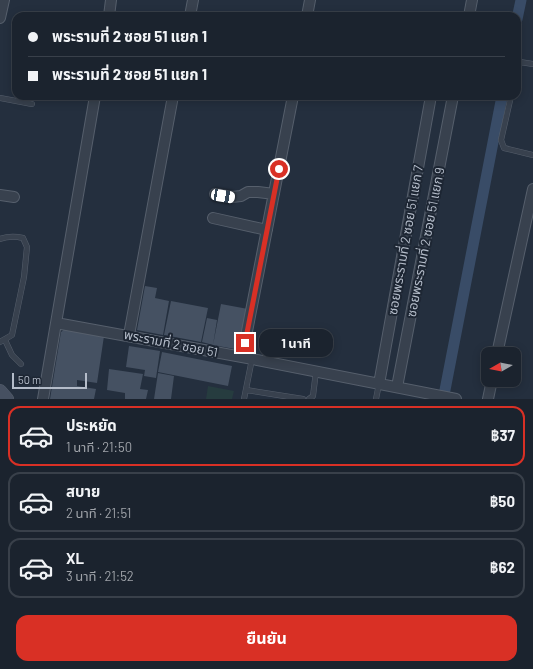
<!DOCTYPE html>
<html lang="th">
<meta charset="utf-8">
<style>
body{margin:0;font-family:Barlow,"Noto Sans Thai",sans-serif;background:#242b36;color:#f1f3f6;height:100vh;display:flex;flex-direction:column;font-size:15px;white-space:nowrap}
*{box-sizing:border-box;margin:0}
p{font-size:13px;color:#a0a4aa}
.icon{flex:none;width:22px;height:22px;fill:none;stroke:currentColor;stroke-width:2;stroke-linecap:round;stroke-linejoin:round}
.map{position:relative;height:399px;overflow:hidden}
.panel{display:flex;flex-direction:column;background:#1b232e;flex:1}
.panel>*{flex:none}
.hud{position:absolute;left:12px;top:12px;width:509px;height:88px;border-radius:12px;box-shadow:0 2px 10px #0003,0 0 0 1px #39404a;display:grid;align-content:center;height:88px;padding:0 16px;background:#1b232e}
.needle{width:26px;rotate:261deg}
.fabs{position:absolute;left:481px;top:347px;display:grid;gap:8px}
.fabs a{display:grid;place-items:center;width:40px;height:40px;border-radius:8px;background:#1b232e;box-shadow:0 2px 10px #0003,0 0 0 1px #39404a;font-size:20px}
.scale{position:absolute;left:12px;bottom:10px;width:75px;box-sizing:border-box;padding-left:4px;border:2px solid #b4bcc9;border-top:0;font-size:11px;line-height:14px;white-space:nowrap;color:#b4bcc9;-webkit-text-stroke:3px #1d2633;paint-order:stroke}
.end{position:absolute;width:18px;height:18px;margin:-9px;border:5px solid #d93025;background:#fff;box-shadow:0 0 0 2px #fff}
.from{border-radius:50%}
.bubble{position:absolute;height:28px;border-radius:12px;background:#1b232e;box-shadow:0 2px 10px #0003,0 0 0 1px #39404a;font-size:13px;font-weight:700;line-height:28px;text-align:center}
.car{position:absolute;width:12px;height:24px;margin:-12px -6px;border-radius:5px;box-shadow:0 0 3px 1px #0007;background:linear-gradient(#fff 24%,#345 0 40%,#fff 0 76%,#345 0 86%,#fff 0)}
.hud b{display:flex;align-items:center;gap:14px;height:38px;font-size:15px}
.hud b+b{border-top:1px solid #39404a}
.hud i{width:10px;height:10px;background:#f1f3f6}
ul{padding:7px 0 0;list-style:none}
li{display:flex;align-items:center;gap:12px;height:60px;margin:0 8px 6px;padding:0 8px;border:2px solid #39404a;border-radius:12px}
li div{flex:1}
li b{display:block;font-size:15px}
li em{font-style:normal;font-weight:700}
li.active{border-color:#d93025}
li>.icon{width:36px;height:36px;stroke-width:1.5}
.cta{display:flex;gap:8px;margin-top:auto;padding:8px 16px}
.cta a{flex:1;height:46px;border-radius:12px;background:#d93025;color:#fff;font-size:16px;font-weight:700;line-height:46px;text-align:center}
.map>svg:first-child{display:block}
.green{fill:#263c3f}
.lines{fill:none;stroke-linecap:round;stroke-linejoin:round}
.canal{stroke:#394c67;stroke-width:11}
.building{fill:#455162}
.lane-casing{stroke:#565f6c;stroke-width:6}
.street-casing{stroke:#565f6c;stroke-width:12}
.secondary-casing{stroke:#565f6c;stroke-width:14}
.lane{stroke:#38414e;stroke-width:5}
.street{stroke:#38414e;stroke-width:10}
.secondary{stroke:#465061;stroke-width:13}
.route{stroke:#d93025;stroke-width:5}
.labels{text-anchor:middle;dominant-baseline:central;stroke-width:4;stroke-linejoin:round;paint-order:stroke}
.street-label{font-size:13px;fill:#b4bcc9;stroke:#1d2633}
</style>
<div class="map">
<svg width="533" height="399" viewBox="0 0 533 399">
<rect width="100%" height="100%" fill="#242f3e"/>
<path class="green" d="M208,386L234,391L232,399H206Z"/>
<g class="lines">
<path class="canal" d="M517,19L521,0
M445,390L502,96"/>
</g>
<path class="building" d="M145,286L157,288L155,298L169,301L163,335L137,330Z
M171,301L208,308L201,342L164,335Z
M221,304L248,309L240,350L213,345Z
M207,318L217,320L213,345L202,342Z
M65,329L104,336L97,383L77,380V386L96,389L94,399H50L61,332Z
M129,346L160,351L156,378L144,376L145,370L126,367Z
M162,352L232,366L228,386L158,372Z
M109,369L143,374L140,389L148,390L146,399H125V393L107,390Z
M158,373L174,376L171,399H154Z"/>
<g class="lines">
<defs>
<path id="lane" d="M517,70L520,62L533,64
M511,96L501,140L504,148L533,155
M0,98L32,104
M0,239C8,236 15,236 23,238L27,247L24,277L12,335L0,342
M5,340L12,355L21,364
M246,390L303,399
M244,399L252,359
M309,399L313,396L316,371
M376,399L379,384"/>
<path id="street" d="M109,16L111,0
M190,16L193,0
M307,16L310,0
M469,16L472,0
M0,18L4,0
M215,194L232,197L241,196L248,192H258L274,194
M0,195L14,197
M213,218L267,230
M56,323L95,96
M129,335L173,96
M497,354L533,189
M242,357L293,96
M379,384L431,96
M397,387L453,96
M43,399L56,323L242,357L456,399
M488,399L492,380"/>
<path id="secondary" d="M0,391L7,399"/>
</defs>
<use href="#lane" class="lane-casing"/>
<use href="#street" class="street-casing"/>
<use href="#secondary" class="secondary-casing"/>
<use href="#lane" class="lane"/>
<use href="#street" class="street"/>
<use href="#secondary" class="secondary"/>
</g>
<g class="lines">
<path class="route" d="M245,343L279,169"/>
</g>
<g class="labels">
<g class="street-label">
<text transform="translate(405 240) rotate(-80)">ซอยพระรามที่ 2 ซอย 51 แยก 7</text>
<text transform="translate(425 242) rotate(-79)">ซอยพระรามที่ 2 ซอย 51 แยก 9</text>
<text transform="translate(171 343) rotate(11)">พระรามที่ 2 ซอย 51</text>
</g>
</g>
</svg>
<div class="fabs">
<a><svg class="needle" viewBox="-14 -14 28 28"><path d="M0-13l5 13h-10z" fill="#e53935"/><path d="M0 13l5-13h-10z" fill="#a0a4aa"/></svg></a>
</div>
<div class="scale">50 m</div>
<i class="end from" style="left:279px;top:169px"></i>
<i class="end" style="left:245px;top:343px"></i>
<div class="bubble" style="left:259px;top:329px;width:74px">1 นาที</div>
<i class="car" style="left:223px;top:196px;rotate:100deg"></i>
<div class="hud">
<b><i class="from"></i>พระรามที่ 2 ซอย 51 แยก 1</b>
<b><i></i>พระรามที่ 2 ซอย 51 แยก 1</b>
</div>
</div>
<section class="panel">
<ul>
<li class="active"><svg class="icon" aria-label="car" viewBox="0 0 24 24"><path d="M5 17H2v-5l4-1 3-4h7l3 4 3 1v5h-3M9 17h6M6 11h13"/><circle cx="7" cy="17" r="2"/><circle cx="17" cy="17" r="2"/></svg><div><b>ประหยัด</b><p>1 นาที · 21:50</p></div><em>฿37</em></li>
<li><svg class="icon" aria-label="car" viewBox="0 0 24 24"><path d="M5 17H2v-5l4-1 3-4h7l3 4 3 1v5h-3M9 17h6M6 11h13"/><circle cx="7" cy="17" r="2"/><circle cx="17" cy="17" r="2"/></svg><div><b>สบาย</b><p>2 นาที · 21:51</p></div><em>฿50</em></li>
<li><svg class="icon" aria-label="car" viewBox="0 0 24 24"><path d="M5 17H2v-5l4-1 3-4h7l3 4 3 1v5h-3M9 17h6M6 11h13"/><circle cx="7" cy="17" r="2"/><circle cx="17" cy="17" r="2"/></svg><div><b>XL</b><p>3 นาที · 21:52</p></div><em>฿62</em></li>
</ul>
<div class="cta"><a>ยืนยัน</a></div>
</section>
